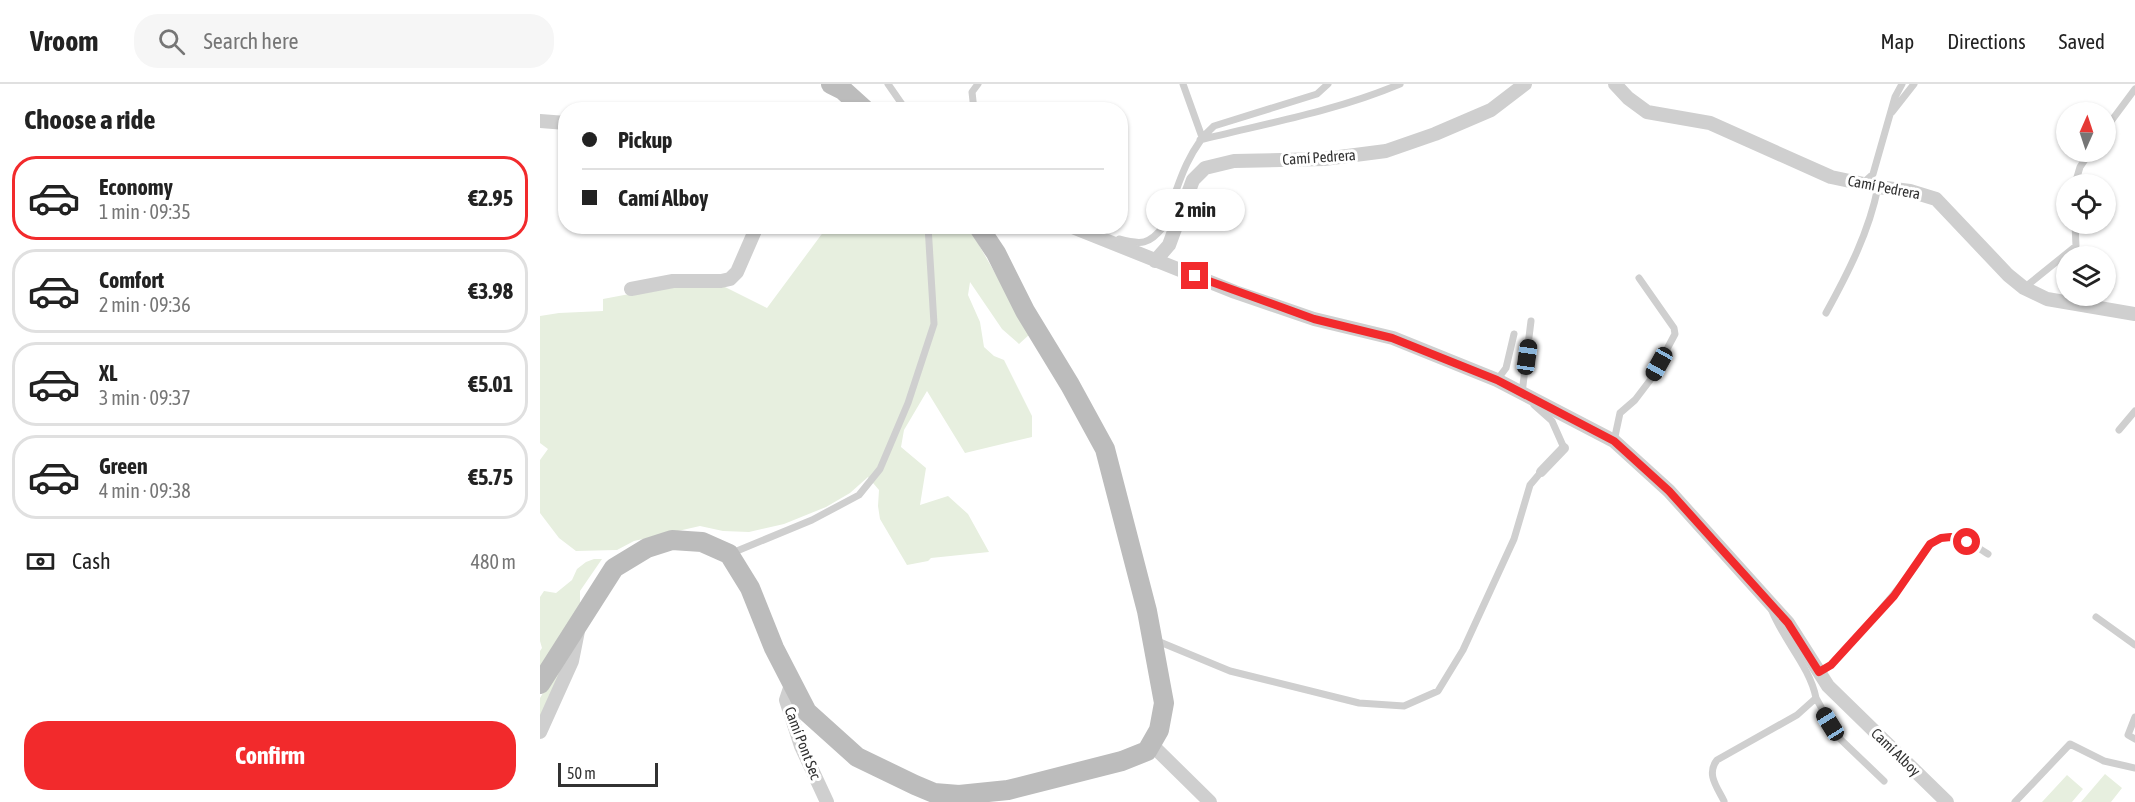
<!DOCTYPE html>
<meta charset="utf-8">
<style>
body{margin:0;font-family:"Asap Condensed",sans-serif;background:#f6f6f6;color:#222;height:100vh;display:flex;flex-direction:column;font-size:22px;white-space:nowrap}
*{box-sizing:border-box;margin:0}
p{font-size:20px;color:#767676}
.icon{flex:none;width:33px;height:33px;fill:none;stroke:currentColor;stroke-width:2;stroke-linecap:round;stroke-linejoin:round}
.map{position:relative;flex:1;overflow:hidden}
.drawer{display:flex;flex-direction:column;background:#fff;width:540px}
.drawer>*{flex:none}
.banner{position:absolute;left:18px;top:18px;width:570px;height:132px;border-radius:24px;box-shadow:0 2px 4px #0004;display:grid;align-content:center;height:132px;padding:0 24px;background:#fff}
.needle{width:39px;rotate:3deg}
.controls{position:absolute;left:1516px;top:18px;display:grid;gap:12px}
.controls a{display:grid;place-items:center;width:60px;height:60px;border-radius:50%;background:#fff;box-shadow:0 2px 4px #0004;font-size:30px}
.scale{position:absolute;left:18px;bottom:15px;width:100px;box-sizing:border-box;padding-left:6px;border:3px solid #323232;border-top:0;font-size:16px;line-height:21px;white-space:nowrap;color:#323232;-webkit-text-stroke:4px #fff;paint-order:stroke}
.end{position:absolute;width:27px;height:27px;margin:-14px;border:8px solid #f22a2c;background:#fff;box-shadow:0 0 0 3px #fff}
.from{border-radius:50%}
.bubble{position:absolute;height:42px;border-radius:21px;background:#fff;box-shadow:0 2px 4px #0004;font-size:20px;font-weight:700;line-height:42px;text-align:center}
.car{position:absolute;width:18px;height:36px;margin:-18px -9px;border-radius:8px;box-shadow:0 0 4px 2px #0007;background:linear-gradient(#222 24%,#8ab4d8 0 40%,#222 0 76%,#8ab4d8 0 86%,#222 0)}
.banner b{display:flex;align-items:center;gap:21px;height:57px;font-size:22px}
.banner b+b{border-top:2px solid #e0e0e0}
.banner i{width:15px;height:15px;background:#222}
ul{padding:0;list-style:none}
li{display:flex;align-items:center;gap:18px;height:84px;margin:0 12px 9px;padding:0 12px;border:3px solid #e0e0e0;border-radius:24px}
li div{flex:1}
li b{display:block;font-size:22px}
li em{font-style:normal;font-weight:700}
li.current{border-color:#f22a2c}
li>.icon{width:54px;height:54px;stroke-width:1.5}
h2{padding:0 24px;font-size:27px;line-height:72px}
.pay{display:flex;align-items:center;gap:15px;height:66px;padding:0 24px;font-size:22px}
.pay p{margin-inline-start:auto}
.cta{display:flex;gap:12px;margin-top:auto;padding:12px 24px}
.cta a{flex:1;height:69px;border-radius:24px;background:#f22a2c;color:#fff;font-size:24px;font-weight:700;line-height:69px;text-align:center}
header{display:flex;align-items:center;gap:36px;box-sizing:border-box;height:84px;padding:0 30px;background:#fff;border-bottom:2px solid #e0e0e0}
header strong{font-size:28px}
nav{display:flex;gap:33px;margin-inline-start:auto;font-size:21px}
.search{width:420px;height:54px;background:#f6f6f6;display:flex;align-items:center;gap:15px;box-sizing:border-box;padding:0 21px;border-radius:24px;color:#767676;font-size:22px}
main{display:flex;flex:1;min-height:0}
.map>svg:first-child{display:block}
.green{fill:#e7efdf}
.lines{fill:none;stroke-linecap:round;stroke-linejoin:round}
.service{stroke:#cfcfcf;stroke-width:7}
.pedestrian{stroke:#cfcfcf;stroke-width:10}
.minor{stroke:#cfcfcf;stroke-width:14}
.secondary{stroke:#bcbcbc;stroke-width:20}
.route{stroke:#f22a2c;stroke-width:8}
.labels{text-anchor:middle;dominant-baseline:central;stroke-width:6;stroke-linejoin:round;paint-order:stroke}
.street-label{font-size:15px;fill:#323232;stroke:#fff}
</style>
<header>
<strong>Vroom</strong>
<div class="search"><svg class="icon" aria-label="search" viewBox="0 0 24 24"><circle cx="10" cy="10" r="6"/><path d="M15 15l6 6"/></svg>Search here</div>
<nav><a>Map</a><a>Directions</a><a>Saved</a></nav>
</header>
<main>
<section class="drawer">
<h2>Choose a ride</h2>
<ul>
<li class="current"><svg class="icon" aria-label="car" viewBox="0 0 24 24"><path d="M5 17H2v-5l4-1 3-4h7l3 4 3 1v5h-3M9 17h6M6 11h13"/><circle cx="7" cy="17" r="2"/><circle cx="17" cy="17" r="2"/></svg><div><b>Economy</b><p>1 min · 09:35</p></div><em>€2.95</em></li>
<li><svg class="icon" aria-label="car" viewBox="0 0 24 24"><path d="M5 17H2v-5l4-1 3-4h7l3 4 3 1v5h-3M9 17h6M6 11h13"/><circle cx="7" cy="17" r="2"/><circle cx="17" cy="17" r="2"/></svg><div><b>Comfort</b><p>2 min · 09:36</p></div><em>€3.98</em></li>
<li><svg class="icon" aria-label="car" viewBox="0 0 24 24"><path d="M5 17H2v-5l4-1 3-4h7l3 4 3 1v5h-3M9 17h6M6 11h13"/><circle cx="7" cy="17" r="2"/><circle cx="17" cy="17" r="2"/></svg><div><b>XL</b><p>3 min · 09:37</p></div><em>€5.01</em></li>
<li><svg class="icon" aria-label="car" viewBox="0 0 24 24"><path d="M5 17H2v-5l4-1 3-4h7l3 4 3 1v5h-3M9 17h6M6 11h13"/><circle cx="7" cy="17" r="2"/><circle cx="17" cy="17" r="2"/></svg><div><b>Green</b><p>4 min · 09:38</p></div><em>€5.75</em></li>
</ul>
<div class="pay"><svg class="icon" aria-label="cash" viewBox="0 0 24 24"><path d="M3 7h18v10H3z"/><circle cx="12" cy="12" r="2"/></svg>Cash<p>480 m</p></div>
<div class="cta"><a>Confirm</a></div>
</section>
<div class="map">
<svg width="1595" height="718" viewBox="0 0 1595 718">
<rect width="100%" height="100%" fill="#fff"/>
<path class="green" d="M428,142L490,250L479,260L462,245L430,198L428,211L440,238L444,263L454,272L464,276L492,332V353L425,369L387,307L364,346L361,363L386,384L380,421L408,412L428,430L449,468L391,474L388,477L367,481L340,435L338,422L339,406L328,393L310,409L286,423L244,440L209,448L183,447L160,442L94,457L77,466L36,467L19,454L0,429V376L8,365L0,359V232L19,229L63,227V215L137,201L183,202L227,224L287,143Z
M54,475H62L40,507V524L0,585V567L2,564L0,557V513L4,507L16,509L32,496L37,485L46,478Z
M18,584L23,586L0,635V614Z
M1565,690L1582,704L1571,718H1541Z
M1527,691L1543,705L1532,718H1502Z"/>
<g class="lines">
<path class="service" d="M348,0L366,26
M643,0L662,53
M434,26L432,8L438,0
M1352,28L1374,0
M1566,44L1595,5
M660,56C728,39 796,27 860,0
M1323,99L1333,90L1355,13L1362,0
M1535,100L1540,83L1550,68
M579,155C601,161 609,161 624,142C636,108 646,66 674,42L777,10L788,0
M1484,204L1536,162L1535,140
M1286,229C1308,189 1329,148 1338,103
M957,296L966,284L974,250
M982,309L991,237
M994,321L1012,337L1024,364
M1579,346L1595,327
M1074,357L1080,329L1095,316L1111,295L1135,250L1134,244L1099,194
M192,469L272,436L319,411L340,385L368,319L394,240L388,142
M1556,533L1595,561
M615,556L690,587L819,619L864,622L898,607L923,566L974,455L990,401L1001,388
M1279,588L1291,581C1321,548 1351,516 1377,480C1384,469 1389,458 1402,454C1418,449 1435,462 1448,470
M1276,614L1297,652L1344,697
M1595,633L1588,651L1595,655
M1184,717C1177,703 1166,690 1177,676L1257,631L1276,614C1270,583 1244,557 1232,527
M1475,718L1530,660L1564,677L1595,684"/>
<path class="pedestrian" d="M1001,388L1024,364"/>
<path class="minor" d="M1075,0L1088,14L1107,28L1170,39L1291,93L1338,103L1370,107L1396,115L1468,191L1484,204L1507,215L1595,230
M0,37L26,39
M530,142L695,208L774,235L853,254L957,296L1074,357L1129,407L1248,539L1288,602L1407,718
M615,177L629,161L653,96L665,84L694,77L784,75L846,67L895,50L951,26L985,0
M91,205L133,197H181L190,195L197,188L217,142
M252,598L246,616L261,662L287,718
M0,648L32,577L38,547
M611,660L670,718"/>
<path class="secondary" d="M291,0L303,6L325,26
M0,600L74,484L107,464L132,456L162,458L189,470L210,504L234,564L267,628L317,673L375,701L394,709L419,711L468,706L582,677L607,667L619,646L624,619L607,527L565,365L530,301L485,227L456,169L438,142"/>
</g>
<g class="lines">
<path class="route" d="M655,192L774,235L852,254L957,296L1074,357L1129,407L1248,539L1279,588L1291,581L1354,512L1390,460L1401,454L1411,453L1427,458"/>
</g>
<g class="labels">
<g class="street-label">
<text transform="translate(779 73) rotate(-4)">Camí Pedrera</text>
<text transform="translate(1344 103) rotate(11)">Camí Pedrera</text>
<text transform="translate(263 659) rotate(69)">Camí Pont Sec</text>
<text transform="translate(1356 668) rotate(44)">Camí Alboy</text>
</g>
</g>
</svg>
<div class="controls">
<a><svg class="needle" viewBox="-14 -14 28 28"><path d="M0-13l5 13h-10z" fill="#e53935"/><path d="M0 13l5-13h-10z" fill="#767676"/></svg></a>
<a><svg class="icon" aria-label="locate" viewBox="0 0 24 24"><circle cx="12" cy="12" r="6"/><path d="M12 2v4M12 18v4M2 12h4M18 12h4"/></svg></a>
<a><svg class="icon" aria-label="layers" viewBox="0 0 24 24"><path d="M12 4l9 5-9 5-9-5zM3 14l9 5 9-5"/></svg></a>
</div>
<div class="scale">50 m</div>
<i class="end from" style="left:1427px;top:458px"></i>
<i class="end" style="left:655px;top:192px"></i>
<div class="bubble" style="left:606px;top:105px;width:99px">2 min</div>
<i class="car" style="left:987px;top:273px;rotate:8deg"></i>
<i class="car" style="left:1119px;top:280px;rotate:209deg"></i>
<i class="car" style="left:1290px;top:640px;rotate:328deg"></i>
<div class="banner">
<b><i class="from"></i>Pickup</b>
<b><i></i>Camí Alboy</b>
</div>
</div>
</main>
